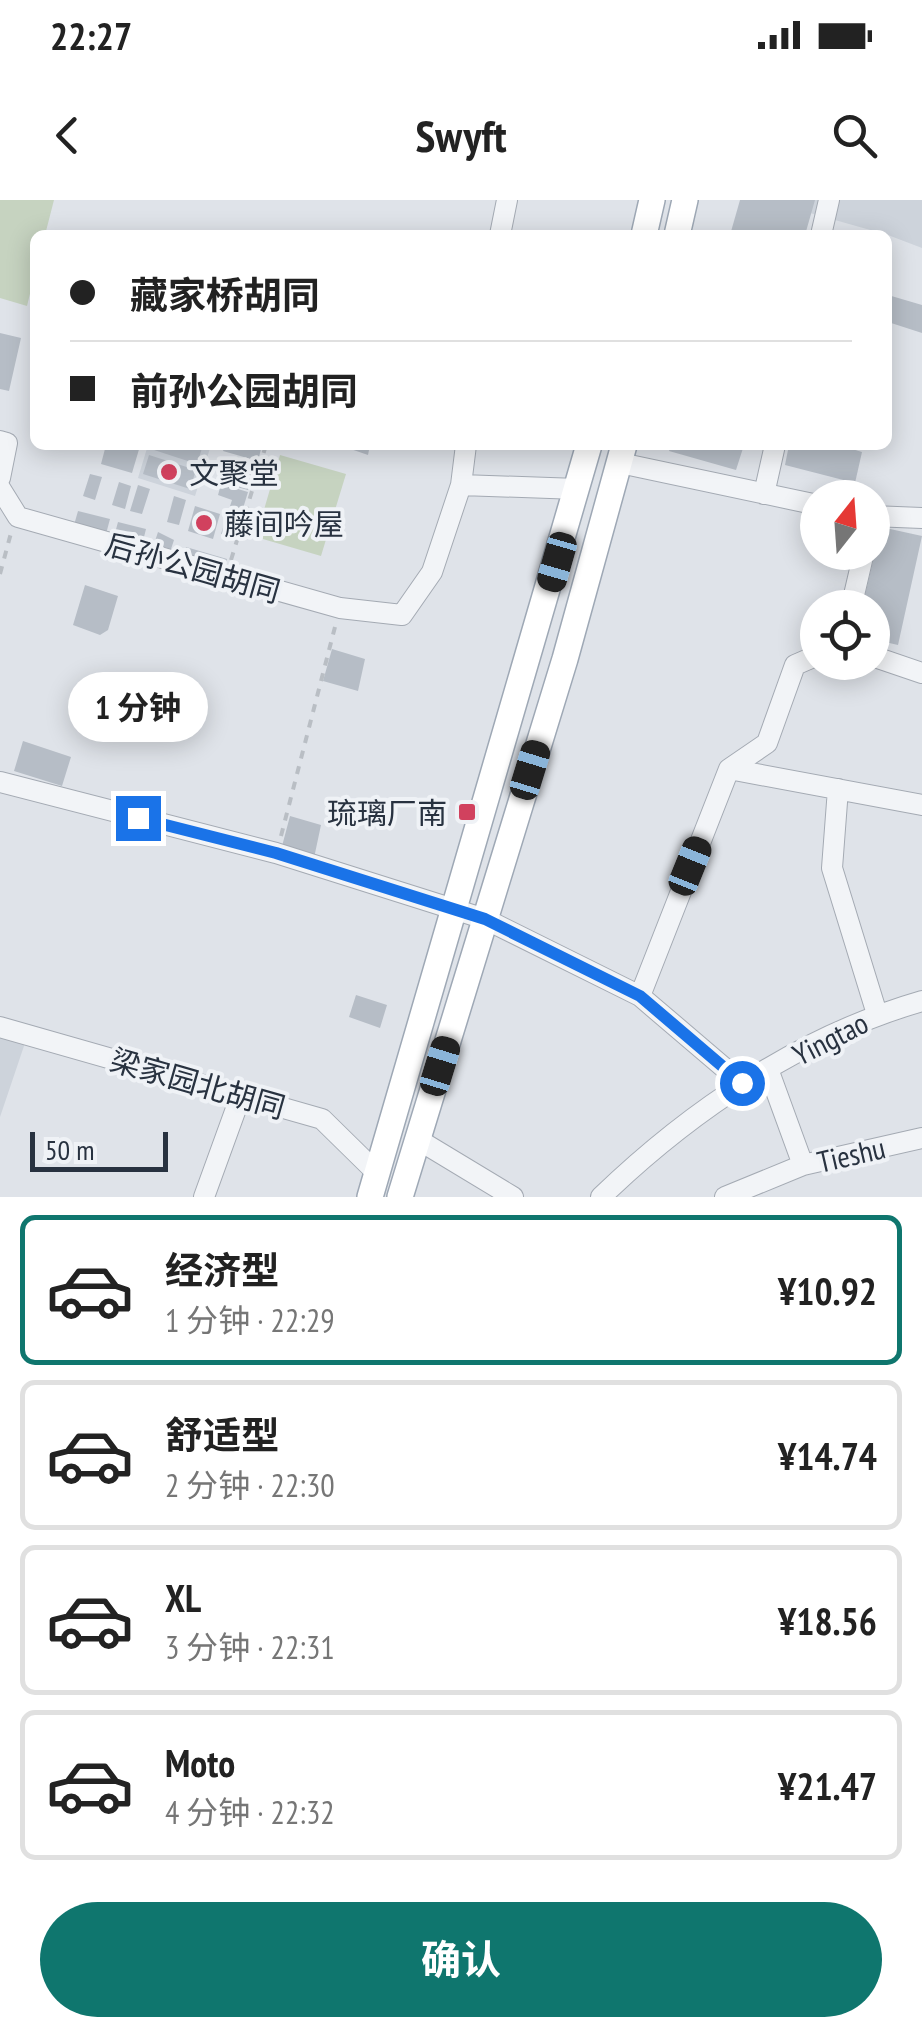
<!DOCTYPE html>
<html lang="zh">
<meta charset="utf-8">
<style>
body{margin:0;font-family:"PT Sans Narrow","Noto Sans SC",sans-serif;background:#f2f2f2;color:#222;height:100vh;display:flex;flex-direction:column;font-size:38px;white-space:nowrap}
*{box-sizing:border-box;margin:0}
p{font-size:32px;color:#767676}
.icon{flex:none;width:55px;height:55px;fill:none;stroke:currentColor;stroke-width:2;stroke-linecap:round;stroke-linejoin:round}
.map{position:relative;height:997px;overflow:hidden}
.side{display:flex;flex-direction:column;background:#fff;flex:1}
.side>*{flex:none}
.top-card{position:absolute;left:30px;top:30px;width:862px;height:220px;border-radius:15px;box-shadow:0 5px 25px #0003;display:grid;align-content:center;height:220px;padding:0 40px;background:#fff}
.needle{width:65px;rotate:17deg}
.buttons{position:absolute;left:800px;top:280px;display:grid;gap:20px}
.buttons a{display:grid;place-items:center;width:90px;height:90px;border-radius:50%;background:#fff;box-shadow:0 5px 25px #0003;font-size:50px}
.scale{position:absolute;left:30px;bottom:25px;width:138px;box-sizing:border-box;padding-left:10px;border:5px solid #283240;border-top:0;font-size:28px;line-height:35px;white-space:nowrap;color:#283240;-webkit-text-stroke:8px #eff2f6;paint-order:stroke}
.end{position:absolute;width:45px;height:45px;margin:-22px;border:12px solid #1a73e8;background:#fff;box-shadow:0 0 0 5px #fff}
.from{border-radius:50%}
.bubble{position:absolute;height:70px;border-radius:35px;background:#fff;box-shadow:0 5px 25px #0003;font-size:32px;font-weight:700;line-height:70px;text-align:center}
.car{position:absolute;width:30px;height:60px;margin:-30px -15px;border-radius:12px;box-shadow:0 0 8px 2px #0007;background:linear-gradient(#222 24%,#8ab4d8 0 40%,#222 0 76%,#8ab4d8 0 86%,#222 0)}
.top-card b{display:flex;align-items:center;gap:35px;height:95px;font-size:38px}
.top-card b+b{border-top:2px solid #e0e0e0}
.top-card i{width:25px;height:25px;background:#222}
ul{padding:18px 0 0;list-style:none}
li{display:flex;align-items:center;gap:30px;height:150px;margin:0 20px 15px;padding:0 20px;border:5px solid #e0e0e0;border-radius:15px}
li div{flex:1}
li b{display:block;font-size:38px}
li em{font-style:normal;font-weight:700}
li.current{border-color:#0f766e}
li>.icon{width:90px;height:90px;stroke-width:1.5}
.cta{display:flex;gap:20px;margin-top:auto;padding:20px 40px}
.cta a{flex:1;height:115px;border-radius:60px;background:#0f766e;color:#fff;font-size:40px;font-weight:700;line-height:115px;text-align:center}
.status{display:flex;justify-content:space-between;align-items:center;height:70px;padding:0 50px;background:#fff;direction:ltr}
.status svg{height:28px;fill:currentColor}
header{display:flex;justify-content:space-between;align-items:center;height:130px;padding:0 40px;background:#fff;font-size:45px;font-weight:700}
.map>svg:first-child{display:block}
.built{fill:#cdd3db}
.green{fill:#c6d3c0}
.building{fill:#b6bdc6}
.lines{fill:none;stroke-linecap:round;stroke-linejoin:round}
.minor-casing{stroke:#a4aab3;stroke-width:22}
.major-casing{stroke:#9ea8b5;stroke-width:28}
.path{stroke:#b9bec4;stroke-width:4;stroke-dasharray:8 8;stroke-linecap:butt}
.minor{stroke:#f2f4f7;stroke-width:20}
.major{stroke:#fff;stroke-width:25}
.route{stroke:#1a73e8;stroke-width:12}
.poi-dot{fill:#d1415e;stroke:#eff2f6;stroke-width:4}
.labels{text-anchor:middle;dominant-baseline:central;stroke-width:8;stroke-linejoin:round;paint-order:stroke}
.poi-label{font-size:30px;fill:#283240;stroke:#eff2f6;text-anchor:start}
.street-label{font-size:30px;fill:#283240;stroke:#eff2f6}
</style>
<div class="status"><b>22:27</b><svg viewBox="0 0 49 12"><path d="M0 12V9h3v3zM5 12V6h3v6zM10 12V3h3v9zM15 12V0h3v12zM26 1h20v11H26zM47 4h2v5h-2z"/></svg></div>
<header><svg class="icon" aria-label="back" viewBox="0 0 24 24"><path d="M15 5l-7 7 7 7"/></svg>Swyft<svg class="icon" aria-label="search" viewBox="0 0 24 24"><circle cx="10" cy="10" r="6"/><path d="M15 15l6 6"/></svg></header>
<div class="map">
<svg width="922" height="997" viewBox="0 0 922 997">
<rect width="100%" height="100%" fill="#dfe3e9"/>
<path class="built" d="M764,0H922V48L888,35Z
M148,245H211L195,296L138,278Z
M0,836L25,843L0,917Z"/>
<path class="green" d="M0,0H54L45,35H35V73L27,106L0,98Z
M280,255L346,274L321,356L256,337Z"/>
<path class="building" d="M740,0H815L805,35H730Z
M888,95L922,105V133L888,122Z
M0,133L21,138L9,191L0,189Z
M106,245L140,246L132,273L101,264Z
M152,245H203L197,264L151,249Z
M225,245H262L258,261L223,251Z
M339,245H370L368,255Z
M671,245H744L736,270L669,251Z
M789,245H839L862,252L855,283L785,265Z
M149,255L196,270L190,289L143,274Z
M244,261L256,265L248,290L237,287Z
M90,274L102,277L95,300L83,296Z
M119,282L131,286L125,309L112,305Z
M221,284L248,292L234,338L221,334L232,300L218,295Z
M138,285L150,289L142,314L130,311Z
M174,296L186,300L179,325L167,322Z
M195,306L220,314L213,339L188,331Z
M78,311L110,319L106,334L74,325Z
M118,322L146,329L143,341L115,333Z
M881,327L922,336L898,445L872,439V408H862Z
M158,332L174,340L171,349L154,344Z
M186,347L227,359L225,368L183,356Z
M85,385L118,396L108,430L100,435L73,425Z
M332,449L365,459L358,491L323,481Z
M23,541L71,557L62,586L14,571Z
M290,616L321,625L314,658L281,650Z
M356,795L387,805L380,828L349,817Z"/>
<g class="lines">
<defs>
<path id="minor" d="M500,35L507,0
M821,35L829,0
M0,241L7,243L0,278
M620,263L818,305
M461,285L578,289
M0,288L18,317L340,408L402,415L432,372L461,285L466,245
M764,294L775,245
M872,316L922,318
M851,408L864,352
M872,456L922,473
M729,569L922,605
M0,582L276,653L485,719L640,796L742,883
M838,589L832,668L877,814
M640,796L729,569L767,543L795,465L818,455
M0,827L322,919L377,973
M768,869L803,965
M417,939L513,997
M204,997L241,895
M601,997C691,910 801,836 922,801
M725,997L803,965L922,938"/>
<path id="major" d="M644,35L652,0
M677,35L685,0
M370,997L589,245
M400,997L565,459L624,245"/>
</defs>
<use href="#minor" class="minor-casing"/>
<use href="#major" class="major-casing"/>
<path class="path" d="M231,360L266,245
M0,374L11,333
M281,636L335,427"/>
<use href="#minor" class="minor"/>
<use href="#major" class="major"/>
</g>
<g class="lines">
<path class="route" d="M138,618L276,653L485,719L640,796L742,883"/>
</g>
<g class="poi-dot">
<circle cx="169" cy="272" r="10"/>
<circle cx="204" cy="323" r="10"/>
<rect x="457" y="602" width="20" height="20" rx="5"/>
</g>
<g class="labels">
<g class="poi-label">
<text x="189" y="272">文聚堂</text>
<text x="224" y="323">藤间吟屋</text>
<text x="447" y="612" text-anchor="end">琉璃厂南</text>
</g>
<g class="street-label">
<text transform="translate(193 367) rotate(16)">后孙公园胡同</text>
<text transform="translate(830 838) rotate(-27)">Yingtao</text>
<text transform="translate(198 883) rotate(16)">梁家园北胡同</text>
<text transform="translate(851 954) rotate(-13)">Tieshu</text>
</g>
</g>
</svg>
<div class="buttons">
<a><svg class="needle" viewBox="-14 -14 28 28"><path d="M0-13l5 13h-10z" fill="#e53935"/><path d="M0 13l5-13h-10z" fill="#767676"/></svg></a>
<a><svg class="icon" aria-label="locate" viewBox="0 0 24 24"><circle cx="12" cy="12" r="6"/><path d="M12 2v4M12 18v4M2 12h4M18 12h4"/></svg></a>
</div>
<div class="scale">50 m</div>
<i class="end from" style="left:742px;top:883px"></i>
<i class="end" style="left:138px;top:618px"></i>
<div class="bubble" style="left:68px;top:472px;width:140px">1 分钟</div>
<i class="car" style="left:557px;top:362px;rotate:196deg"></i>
<i class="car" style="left:530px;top:570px;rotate:17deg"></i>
<i class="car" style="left:690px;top:666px;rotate:22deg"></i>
<i class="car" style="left:440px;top:866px;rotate:17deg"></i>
<div class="top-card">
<b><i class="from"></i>藏家桥胡同</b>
<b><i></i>前孙公园胡同</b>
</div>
</div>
<section class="side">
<ul>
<li class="current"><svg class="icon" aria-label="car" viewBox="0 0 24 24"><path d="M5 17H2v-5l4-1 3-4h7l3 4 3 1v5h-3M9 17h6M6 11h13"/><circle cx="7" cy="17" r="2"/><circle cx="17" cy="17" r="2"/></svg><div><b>经济型</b><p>1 分钟 · 22:29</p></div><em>¥10.92</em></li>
<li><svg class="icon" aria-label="car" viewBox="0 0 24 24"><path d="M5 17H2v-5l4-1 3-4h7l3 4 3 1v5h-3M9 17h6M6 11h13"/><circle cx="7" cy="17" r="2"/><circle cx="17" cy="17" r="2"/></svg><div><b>舒适型</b><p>2 分钟 · 22:30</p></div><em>¥14.74</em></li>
<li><svg class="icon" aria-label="car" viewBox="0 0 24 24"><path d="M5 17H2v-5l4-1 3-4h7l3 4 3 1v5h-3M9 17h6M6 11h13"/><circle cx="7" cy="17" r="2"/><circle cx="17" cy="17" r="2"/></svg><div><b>XL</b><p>3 分钟 · 22:31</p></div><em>¥18.56</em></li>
<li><svg class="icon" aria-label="car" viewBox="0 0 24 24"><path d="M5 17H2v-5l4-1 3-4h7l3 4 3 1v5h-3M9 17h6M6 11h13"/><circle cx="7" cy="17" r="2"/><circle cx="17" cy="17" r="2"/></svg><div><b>Moto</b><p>4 分钟 · 22:32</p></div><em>¥21.47</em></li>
</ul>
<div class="cta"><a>确认</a></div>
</section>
